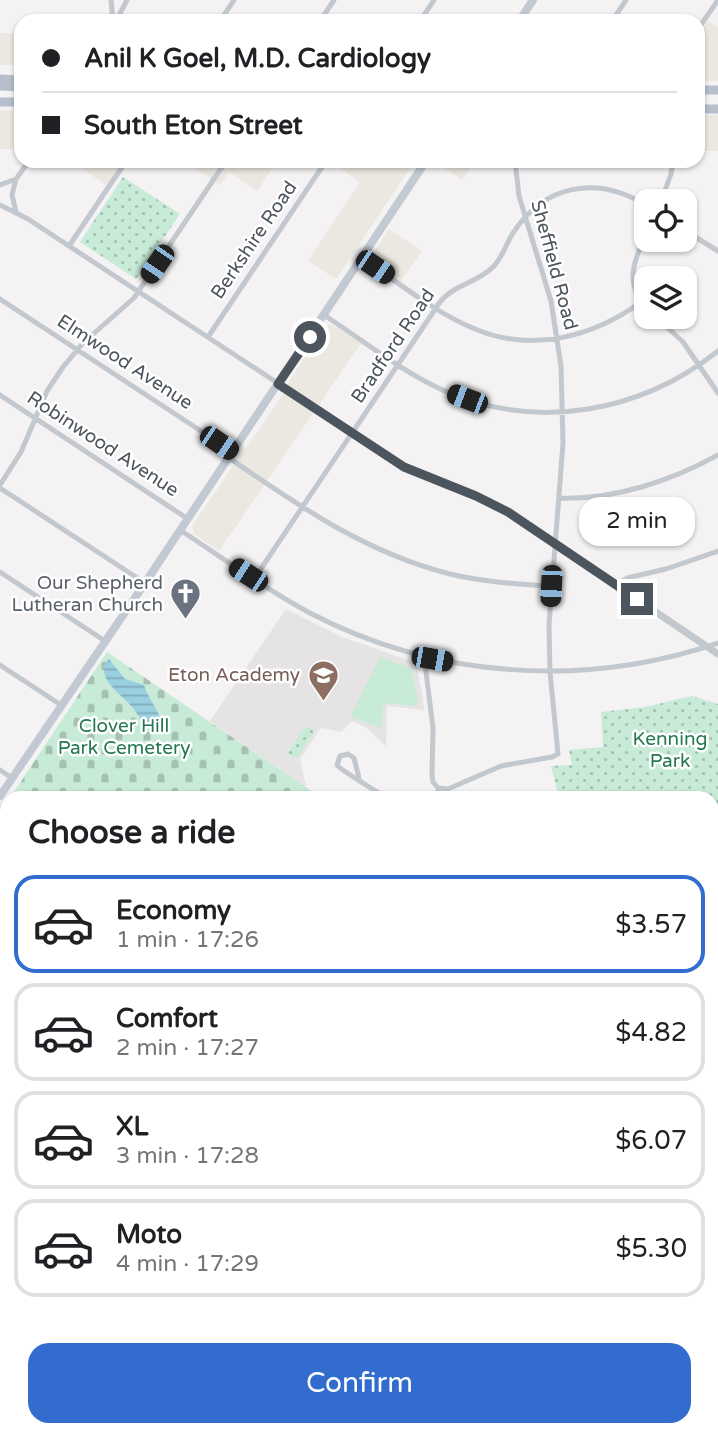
<!DOCTYPE html>
<meta charset="utf-8">
<style>
body{margin:0;font-family:"Varela Round",sans-serif;background:#f6f6f6;color:#202124;height:100vh;display:flex;flex-direction:column;font-size:26px;white-space:nowrap}
*{box-sizing:border-box;margin:0}
p{font-size:23px;color:#757577}
.icon{flex:none;width:38px;height:38px;fill:none;stroke:currentColor;stroke-width:2;stroke-linecap:round;stroke-linejoin:round}
.map{position:relative;flex:1;overflow:hidden}
.details{position:absolute;left:0px;top:791px;width:719px;height:646px;display:flex;flex-direction:column;background:#fff;border-radius:21px 21px 0 0;box-shadow:0 2px 5px #0004}
.details>*{flex:none}
.hud{position:absolute;left:14px;top:14px;width:691px;height:154px;border-radius:21px;box-shadow:0 2px 5px #0004;display:grid;align-content:center;height:154px;padding:0 28px;background:#fff}
.buttons{position:absolute;left:634px;top:189px;display:grid;gap:14px}
.buttons a{display:grid;place-items:center;width:63px;height:63px;border-radius:14px;background:#fff;box-shadow:0 2px 5px #0004;font-size:35px}
.end{position:absolute;width:32px;height:32px;margin:-16px;border:9px solid #4c545d;background:#fff;box-shadow:0 0 0 4px #fff}
.from{border-radius:50%}
.bubble{position:absolute;height:49px;border-radius:21px;background:#fff;box-shadow:0 2px 5px #0004;font-size:23px;font-weight:600;line-height:49px;text-align:center}
.car{position:absolute;width:21px;height:42px;margin:-21px -10px;border-radius:9px;box-shadow:0 0 5px 2px #0007;background:linear-gradient(#222 24%,#8ab4d8 0 40%,#222 0 76%,#8ab4d8 0 86%,#222 0)}
.hud b{display:flex;align-items:center;gap:24px;height:66px;font-size:26px}
.hud b+b{border-top:2px solid #e0e0e0}
.hud i{width:18px;height:18px;background:#202124}
ul{padding:0;list-style:none}
li{display:flex;align-items:center;gap:21px;height:98px;margin:0 14px 10px;padding:0 14px;border:4px solid #e0e0e0;border-radius:21px}
li div{flex:1}
li b{display:block;font-size:26px}
li em{font-style:normal;font-weight:600}
li.active{border-color:#316cce}
li>.icon{width:63px;height:63px;stroke-width:1.5}
h2{padding:0 28px;font-size:32px;line-height:84px}
.cta{display:flex;gap:14px;margin-top:auto;padding:14px 28px}
.cta a{flex:1;height:80px;border-radius:21px;background:#316cce;color:#fff;font-size:28px;font-weight:600;line-height:80px;text-align:center}
.map>svg:first-child{display:block}
.commercial{fill:#eae8e0}
.education{fill:#e5e3e3}
.grass{fill:#c7ebd7}
.cemetery{fill:url(#cemetery-stones)}
.park{fill:url(#park-dots)}
.water{fill:url(#water-rules)}
.lines{fill:none;stroke-linecap:round;stroke-linejoin:round}
.minor{stroke:#c2c8ce;stroke-width:5}
.tertiary{stroke:#c2c8ce;stroke-width:7}
.secondary{stroke:#c2c9d2;stroke-width:8}
.primary{stroke:#b5c0cc;stroke-width:9}
.rail{stroke:#b5b7bb;stroke-width:2}
.route{stroke:#4c545d;stroke-width:9}
.labels{text-anchor:middle;dominant-baseline:central;stroke-width:5;stroke-linejoin:round;paint-order:stroke}
.street-label{font-size:19px;fill:#4c545d;stroke:#fff}
.worship-label{font-size:19px;fill:#5b616d;stroke:#fff;text-anchor:end}
.education-label{font-size:19px;fill:#785e54;stroke:#fff;text-anchor:end}
.park-label{font-size:19px;fill:#247752;stroke:#fff}
</style>
<div class="map">
<svg width="718" height="1436" viewBox="0 0 718 1436">
<defs>
<pattern id="cemetery-stones" width="16" height="16" patternUnits="userSpaceOnUse" patternTransform="scale(1.75)"><rect width="16" height="16" fill="#c7ebd7"/><path d="M2 7V4a2 2 0 0 1 4 0v3zM10 15v-3a2 2 0 0 1 4 0v3z" fill="#a4c1b2"/></pattern>
<pattern id="park-dots" width="8" height="8" patternUnits="userSpaceOnUse" patternTransform="scale(1.75)"><rect width="8" height="8" fill="#c7ebd7"/><path d="M2 2h.1M6 6h.1" fill="none" stroke="#a4c1b2" stroke-width="1.8" stroke-linecap="round"/></pattern>
<pattern id="water-rules" width="6" height="5" patternUnits="userSpaceOnUse" patternTransform="scale(1.75)"><rect width="6" height="5" fill="#9acfe2"/><path d="M0 2.5h6" fill="none" stroke="#80abba"/></pattern>
</defs>
<rect width="100%" height="100%" fill="#f4f2f2"/>
<path class="commercial" d="M708,21L718,27V81H698V35Z
M0,33H21V65H0Z
M0,110L21,111V149H0Z
M698,115H718V151H698Z
M79,161H130L121,175L106,185L77,165Z
M184,161H277L257,191L229,172L220,185Z
M329,161H415L336,279L308,261L360,182Z
M434,161H475L462,180Z
M389,229L422,251L401,281L383,269L374,260L372,255Z
M329,325L338,328L361,343L219,551L194,534L192,526L284,393L291,378L325,328Z
M0,1122L7,1123V1244H0Z
M712,1165H718V1436H675L666,1430H712Z
M178,1430H408L403,1436H173Z"/>
<path class="education" d="M286,609L342,637L416,663L423,698L424,710L387,706L386,746L365,727L352,721L341,732L321,728L300,759L306,787L210,721Z
M5,1377L7,1379V1430H70L79,1436H0V1384Z"/>
<path class="grass" d="M380,657L411,668L418,702L415,706L386,703L383,706L381,728L350,717Z"/>
<path class="cemetery" d="M107,652L322,798H10Z
M7,802V1002L0,997V812Z"/>
<path class="park" d="M123,177L180,214L136,279L80,242Z
M692,696L718,704V893L712,901V798H559L551,766L572,765L569,750L603,747L601,712L645,707Z
M308,727L314,730L313,734L298,757L290,756L288,753L304,728Z"/>
<path class="water" d="M109,659L125,679L144,685C148,699 159,709 162,724L159,729L150,731C143,724 139,716 133,708C123,695 92,677 109,659Z"/>
<g class="lines">
<path class="minor" d="M111,0L113,21
M116,21L127,0
M220,21L234,0
M320,21L334,0
M420,21L434,0
M612,21L626,0
M698,29L718,0
M16,179L12,195L16,212
M0,185L16,179L29,161
M661,201L671,174L673,161
M0,205L28,219L279,384
M684,230L718,251
M646,234C634,260 624,284 646,307
M69,246L126,161
M362,258C398,282 435,313 475,329C532,353 593,337 641,302
M0,299L233,452
M324,315C364,341 403,373 447,392C539,431 641,412 718,351
M656,317L683,342L718,393
M208,337L326,161
M0,395L188,519
M229,458C299,506 366,553 450,574C483,582 518,584 551,586
M0,485L21,452L47,391L63,367L83,343L134,298L226,161
M0,488L145,583
M560,498C614,500 671,481 718,455
M180,530C223,558 265,589 310,613C436,679 584,688 718,643
M0,572L105,641
M254,579L440,302C454,284 478,283 494,266C503,256 506,244 513,233C545,184 597,175 646,205
M616,585L627,578L666,569L718,551
M424,656L433,728L432,775L433,782L438,788L448,789L501,766L552,757L558,754L550,672L549,625L563,443L561,366L551,301L519,196L515,161
M0,665L61,705
M0,770L12,778
M359,778L354,758L348,754L340,756L337,765C340,770 378,792 387,798
M433,798L440,789
M712,915L718,906
M712,960L718,964
M163,1436L168,1430
M515,1436L523,1430"/>
<path class="tertiary" d="M279,384L404,467L486,500L517,518L718,654"/>
<path class="secondary" d="M519,21L533,0
M0,796L145,583L426,161
M0,1255H7
M627,1430L636,1436
M646,1436L654,1432L660,1436"/>
<path class="primary" d="M0,79L21,80
M0,86L21,87
M698,93L705,90H718
M0,102H21
M698,109H718"/>
<path class="rail" d="M0,1101L7,1102
M712,1150H718"/>
</g>
<g class="lines">
<path class="route" d="M310,337L278,384L404,467L476,496L508,512L637,599"/>
</g>
<defs>
<symbol id="church-pin" viewBox="-11 -11 22 30"><path d="M0 17L-7.5 6A9.5 9.5 0 1 1 7.5 6Z" fill="#6b7280" stroke="#fff"/><path d="M-1.2-6h2.4v3.5h3.3v2.4h-3.3V6h-2.4V-.1h-3.3v-2.4h3.3Z" fill="#fff"/></symbol>
<symbol id="school-pin" viewBox="-11 -11 22 30"><path d="M0 17L-7.5 6A9.5 9.5 0 1 1 7.5 6Z" fill="#8d6e63" stroke="#fff"/><path d="M0-5L7-2L0 1L-7-2ZM-4 1L0 2.5L4 1V4Q0 6-4 4Z" fill="#fff"/></symbol>
</defs>
<g fill-rule="evenodd">
<use href="#church-pin" x="168" y="576" width="35" height="47"/>
<use href="#school-pin" x="306" y="658" width="35" height="47"/>
</g>
<g class="labels">
<g class="street-label">
<text transform="translate(254 240) rotate(-56)">Berkshire Road</text>
<text transform="translate(554 265) rotate(75)">Sheffield Road</text>
<text transform="translate(393 346) rotate(-56)">Bradford Road</text>
<text transform="translate(125 362) rotate(33)">Elmwood Avenue</text>
<text transform="translate(103 444) rotate(33)">Robinwood Avenue</text>
</g>
<g class="worship-label">
<text x="163" y="583">Our Shepherd<tspan x="163" dy="22">Lutheran Church</tspan></text>
</g>
<g class="education-label">
<text x="300" y="675">Eton Academy</text>
</g>
<g class="park-label">
<text x="124" y="726">Clover Hill<tspan x="124" dy="22">Park Cemetery</tspan></text>
<text x="670" y="739">Kenning<tspan x="670" dy="22">Park</tspan></text>
</g>
</g>
</svg>
<div class="buttons">
<a><svg class="icon" aria-label="locate" viewBox="0 0 24 24"><circle cx="12" cy="12" r="6"/><path d="M12 2v4M12 18v4M2 12h4M18 12h4"/></svg></a>
<a><svg class="icon" aria-label="layers" viewBox="0 0 24 24"><path d="M12 4l9 5-9 5-9-5zM3 14l9 5 9-5"/></svg></a>
</div>
<i class="end from" style="left:310px;top:337px"></i>
<i class="end" style="left:637px;top:599px"></i>
<div class="bubble" style="left:579px;top:497px;width:116px">2 min</div>
<i class="car" style="left:157px;top:264px;rotate:214deg"></i>
<i class="car" style="left:375px;top:267px;rotate:124deg"></i>
<i class="car" style="left:467px;top:399px;rotate:291deg"></i>
<i class="car" style="left:219px;top:443px;rotate:124deg"></i>
<i class="car" style="left:248px;top:575px;rotate:303deg"></i>
<i class="car" style="left:551px;top:586px;rotate:183deg"></i>
<i class="car" style="left:432px;top:659px;rotate:100deg"></i>
<div class="hud">
<b><i class="from"></i>Anil K Goel, M.D. Cardiology</b>
<b><i></i>South Eton Street</b>
</div>
<section class="details">
<h2>Choose a ride</h2>
<ul>
<li class="active"><svg class="icon" aria-label="car" viewBox="0 0 24 24"><path d="M5 17H2v-5l4-1 3-4h7l3 4 3 1v5h-3M9 17h6M6 11h13"/><circle cx="7" cy="17" r="2"/><circle cx="17" cy="17" r="2"/></svg><div><b>Economy</b><p>1 min · 17:26</p></div><em>$3.57</em></li>
<li><svg class="icon" aria-label="car" viewBox="0 0 24 24"><path d="M5 17H2v-5l4-1 3-4h7l3 4 3 1v5h-3M9 17h6M6 11h13"/><circle cx="7" cy="17" r="2"/><circle cx="17" cy="17" r="2"/></svg><div><b>Comfort</b><p>2 min · 17:27</p></div><em>$4.82</em></li>
<li><svg class="icon" aria-label="car" viewBox="0 0 24 24"><path d="M5 17H2v-5l4-1 3-4h7l3 4 3 1v5h-3M9 17h6M6 11h13"/><circle cx="7" cy="17" r="2"/><circle cx="17" cy="17" r="2"/></svg><div><b>XL</b><p>3 min · 17:28</p></div><em>$6.07</em></li>
<li><svg class="icon" aria-label="car" viewBox="0 0 24 24"><path d="M5 17H2v-5l4-1 3-4h7l3 4 3 1v5h-3M9 17h6M6 11h13"/><circle cx="7" cy="17" r="2"/><circle cx="17" cy="17" r="2"/></svg><div><b>Moto</b><p>4 min · 17:29</p></div><em>$5.30</em></li>
</ul>
<div class="cta"><a>Confirm</a></div>
</section>
</div>
